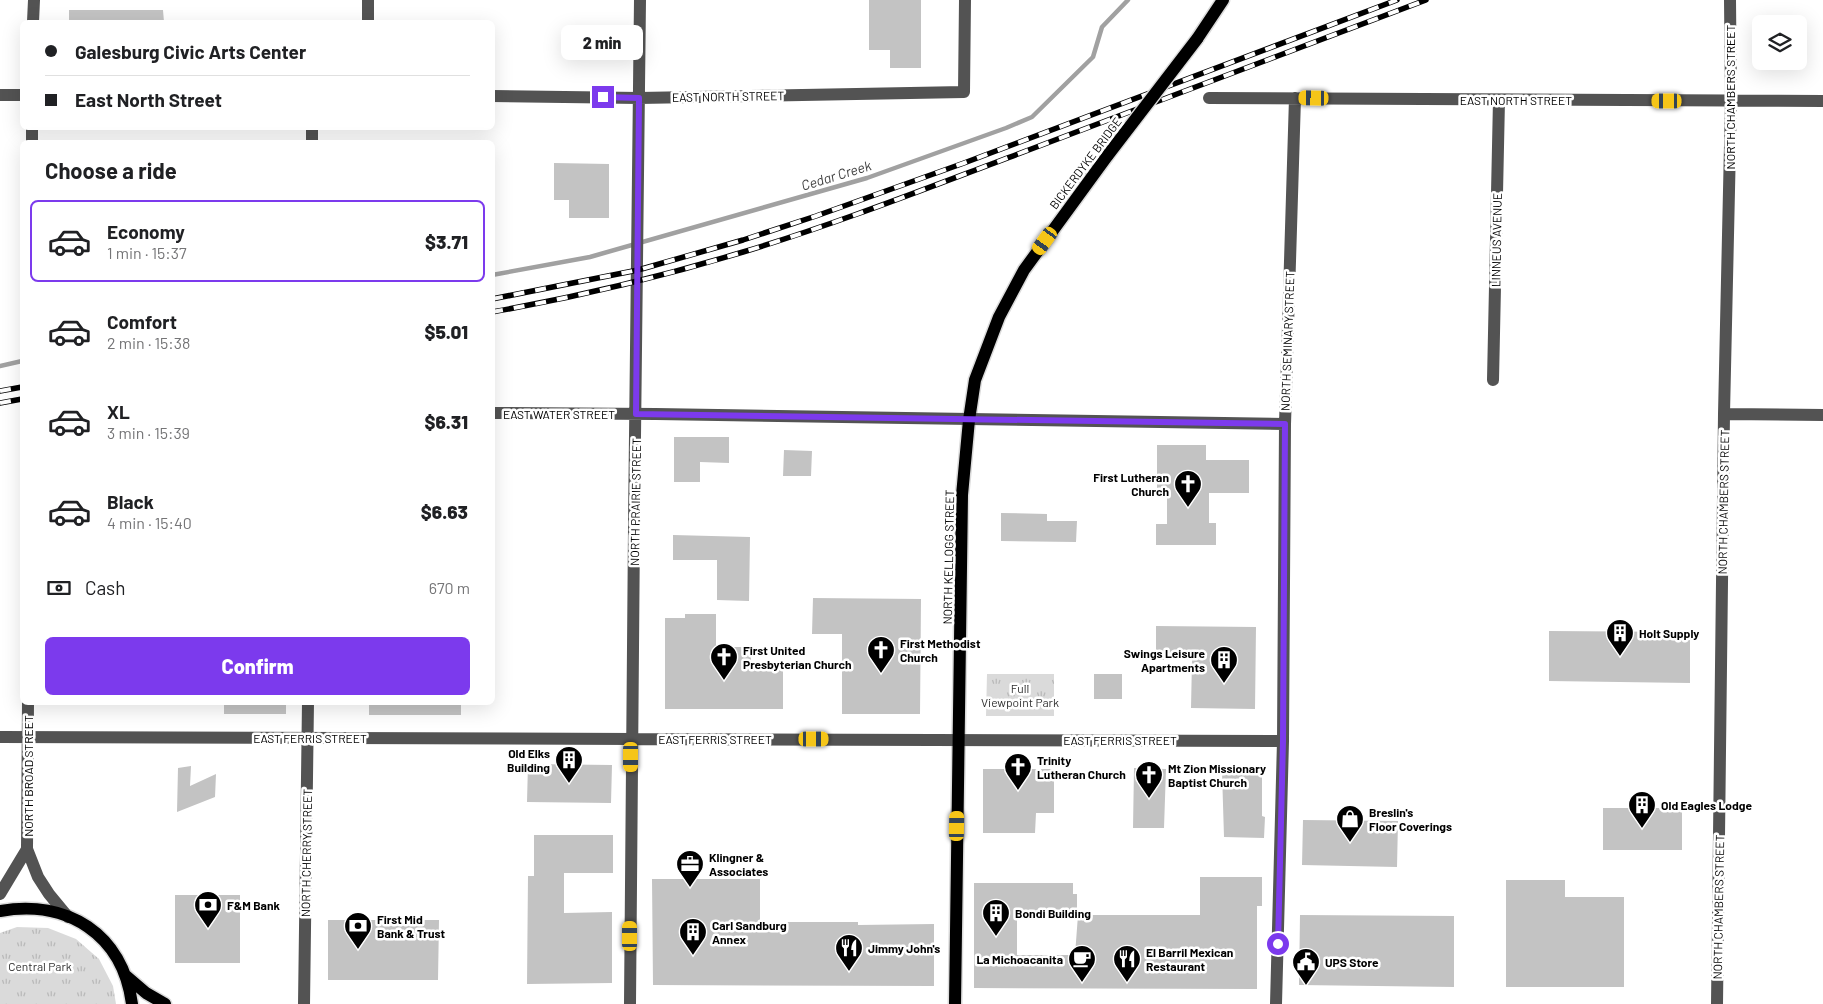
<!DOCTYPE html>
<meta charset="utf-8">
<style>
body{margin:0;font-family:Barlow,sans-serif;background:#f2f2f2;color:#202124;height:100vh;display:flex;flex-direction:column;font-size:19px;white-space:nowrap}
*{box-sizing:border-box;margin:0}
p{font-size:16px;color:#757577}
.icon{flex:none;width:28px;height:28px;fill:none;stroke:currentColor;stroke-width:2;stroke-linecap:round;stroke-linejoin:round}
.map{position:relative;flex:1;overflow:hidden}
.details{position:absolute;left:20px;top:140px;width:475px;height:565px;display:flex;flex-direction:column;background:#fff;border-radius:8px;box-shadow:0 5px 20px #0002}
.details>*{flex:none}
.top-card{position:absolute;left:20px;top:20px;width:475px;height:110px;border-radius:8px;box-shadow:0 5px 20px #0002;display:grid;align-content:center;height:110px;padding:0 25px;background:#fff}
.tools{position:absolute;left:1752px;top:15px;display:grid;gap:10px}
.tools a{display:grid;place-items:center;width:55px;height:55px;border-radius:8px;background:#fff;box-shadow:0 5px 20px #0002;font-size:25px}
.end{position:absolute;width:22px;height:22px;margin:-11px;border:6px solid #7c3aed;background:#fff;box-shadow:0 0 0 2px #fff}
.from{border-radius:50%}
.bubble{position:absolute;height:35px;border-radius:8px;background:#fff;box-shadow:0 5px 20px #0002;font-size:16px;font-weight:800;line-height:35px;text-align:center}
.car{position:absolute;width:15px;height:30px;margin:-15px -8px;border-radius:6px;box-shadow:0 0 4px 1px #0007;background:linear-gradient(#f5c518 24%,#345 0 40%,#f5c518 0 76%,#345 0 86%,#f5c518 0)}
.top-card b{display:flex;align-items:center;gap:18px;height:48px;font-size:19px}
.top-card b+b{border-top:1px solid #e0e0e0}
.top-card i{width:12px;height:12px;background:#202124}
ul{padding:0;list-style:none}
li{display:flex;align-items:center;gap:15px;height:82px;margin:0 10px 8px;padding:0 15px;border:2px solid transparent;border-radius:8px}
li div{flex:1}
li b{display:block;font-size:19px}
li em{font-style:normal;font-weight:800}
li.current{border-color:#7c3aed}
li>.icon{width:45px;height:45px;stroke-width:1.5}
h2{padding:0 25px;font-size:22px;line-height:60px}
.pay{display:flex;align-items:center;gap:12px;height:55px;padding:0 25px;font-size:19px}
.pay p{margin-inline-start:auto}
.action{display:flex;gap:10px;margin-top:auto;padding:10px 25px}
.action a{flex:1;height:58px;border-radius:8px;background:#7c3aed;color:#fff;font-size:20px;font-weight:800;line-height:58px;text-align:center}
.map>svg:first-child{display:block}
.park{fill:url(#park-tufts)}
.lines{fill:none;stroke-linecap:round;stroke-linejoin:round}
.stream{stroke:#a1a1a1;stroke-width:4.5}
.building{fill:#c3c3c3}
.major-casing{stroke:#dbdbdb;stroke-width:15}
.minor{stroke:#535353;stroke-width:12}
.major{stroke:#000;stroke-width:12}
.rail-casing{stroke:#000;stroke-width:5.5}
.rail{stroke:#fff;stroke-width:4;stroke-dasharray:11;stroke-linecap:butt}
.major-bridge-casing{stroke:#dbdbdb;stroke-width:15;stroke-linecap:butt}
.major-bridge{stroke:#000;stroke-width:12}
.route{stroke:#7c3aed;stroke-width:6}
.labels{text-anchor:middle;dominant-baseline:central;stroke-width:5;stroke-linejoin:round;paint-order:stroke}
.street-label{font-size:12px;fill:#000;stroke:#fff}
.poi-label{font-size:12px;font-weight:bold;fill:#000;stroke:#fff;text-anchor:start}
.park-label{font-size:12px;fill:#313131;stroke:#fff}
.water-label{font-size:14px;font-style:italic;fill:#424242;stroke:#fff}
</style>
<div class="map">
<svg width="1823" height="1004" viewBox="0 0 1823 1004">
<defs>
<pattern id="park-tufts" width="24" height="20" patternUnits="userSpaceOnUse" patternTransform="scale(1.25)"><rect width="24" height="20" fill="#dadada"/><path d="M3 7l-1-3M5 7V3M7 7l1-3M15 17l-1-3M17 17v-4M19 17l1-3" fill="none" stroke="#b9b9b9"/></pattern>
</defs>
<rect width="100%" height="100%" fill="#fff"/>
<path class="park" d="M987,674H1054V716H986Z
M17,927L48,928L76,939L99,959L113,986L116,1004H0V933Z"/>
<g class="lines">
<path class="stream" d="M492,275L590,257L867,178L1006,128L1032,117L1093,57L1102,27L1128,0
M0,366L22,361"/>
</g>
<path class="building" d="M869,0H921V68H890V50H869Z
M69,10H163L164,22H69Z
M554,163L609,164V218H569V200H554Z
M674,437H729V463L700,462V482H674Z
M1157,445H1206V460H1249V493H1209V523H1216V545H1156V524H1167V493H1157Z
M784,450L812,451L811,476H783Z
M1001,513L1047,514V521H1077L1076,542L1001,541Z
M673,535L750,537L749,601L717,600V560H673Z
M813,598L921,599L920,714H842V634H812Z
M685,614H716V647H751V663H783V709H665V618H685Z
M1156,626L1256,627L1255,709L1191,708L1192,660H1156Z
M1549,631L1690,632V683L1549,681Z
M1094,674H1122V699H1094Z
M224,702H286V714H224Z
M369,702H461V715H369Z
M528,764L612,765L611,803L527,802Z
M191,766L190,786L216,774L215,797L177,812L178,768Z
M1134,768L1166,769L1164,828H1133Z
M983,769H1054V813H1036L1035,833H983Z
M1222,772L1262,773V816L1265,817L1264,838L1224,837Z
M1603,808H1682V850H1603Z
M1303,820L1398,821L1397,867L1302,865Z
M534,835H613V873H564V913L612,912V983L527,984L528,876H534Z
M1200,877H1262V906H1257V989L974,988V883H1073V894H1077V918H1017V955H1075L1078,915H1200Z
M652,879H760V928H786V922H858V925L934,924V986L653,985Z
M1506,880H1565V897H1624V987H1506Z
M175,895H240V963H175Z
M1300,915L1454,916V987L1299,985Z
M328,920H439L438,980H328Z"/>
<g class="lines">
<defs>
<path id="major" d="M1197,39L1223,0
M0,911C67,899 123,934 132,1004
M125,975L146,993L165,1004
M955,1004L962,495L969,420L975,380L999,317L1024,270L1108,155"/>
</defs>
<use href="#major" class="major-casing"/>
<path class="minor" d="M368,0V22
M33,22L34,0
M0,95H22
M492,96L639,98L964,92L965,0
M1209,98L1823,101
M312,128V142
M32,142V128
M1493,380L1499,100
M492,413L656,414L1285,424
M1724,414L1823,415
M28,702L27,849L38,877L49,894L68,917
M0,737L1283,741
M0,894L27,849
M304,1004L308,702
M630,1004C631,669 637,335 640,0
M1276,1004L1283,741L1285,424L1295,98
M1717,1004L1724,414L1731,101L1730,0"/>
<use href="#major" class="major"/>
<defs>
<path id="rail" d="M492,299L638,270L743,240L816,216L964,163L1397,0
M492,312C577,297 660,277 743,252C836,224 927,188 1018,154C1154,103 1290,51 1426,0
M0,391L22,387
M0,403L22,399"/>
</defs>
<use href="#rail" class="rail-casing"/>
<use href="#rail" class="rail"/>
<defs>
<path id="major-bridge" d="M1108,155L1197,39"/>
</defs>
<use href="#major-bridge" class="major-bridge-casing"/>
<use href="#major-bridge" class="major-bridge"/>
</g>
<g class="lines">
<path class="route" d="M603,97L639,98L636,414L1285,424L1283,741L1278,944"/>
</g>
<defs>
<symbol id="church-pin" viewBox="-11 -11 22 30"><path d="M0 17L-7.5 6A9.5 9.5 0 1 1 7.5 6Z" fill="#000" stroke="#fff"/><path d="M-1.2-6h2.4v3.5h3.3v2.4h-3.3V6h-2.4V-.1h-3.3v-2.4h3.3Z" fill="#fff"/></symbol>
<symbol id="building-pin" viewBox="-11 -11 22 30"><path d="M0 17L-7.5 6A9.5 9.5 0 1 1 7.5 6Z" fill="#000" stroke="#fff"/><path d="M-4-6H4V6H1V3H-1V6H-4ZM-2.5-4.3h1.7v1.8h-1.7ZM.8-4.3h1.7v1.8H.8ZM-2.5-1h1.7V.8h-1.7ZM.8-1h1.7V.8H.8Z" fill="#fff"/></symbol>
<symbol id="shop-pin" viewBox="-11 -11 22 30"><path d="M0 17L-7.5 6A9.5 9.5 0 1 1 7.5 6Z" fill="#000" stroke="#fff"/><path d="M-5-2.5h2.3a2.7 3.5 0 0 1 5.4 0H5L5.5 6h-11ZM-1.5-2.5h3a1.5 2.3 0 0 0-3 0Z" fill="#fff"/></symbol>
<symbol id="office-pin" viewBox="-11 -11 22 30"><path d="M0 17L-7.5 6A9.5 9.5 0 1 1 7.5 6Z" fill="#000" stroke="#fff"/><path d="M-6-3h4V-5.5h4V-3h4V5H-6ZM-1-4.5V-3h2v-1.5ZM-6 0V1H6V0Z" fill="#fff"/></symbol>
<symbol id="bank-pin" viewBox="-11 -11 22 30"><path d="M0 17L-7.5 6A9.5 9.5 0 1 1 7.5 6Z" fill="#000" stroke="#fff"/><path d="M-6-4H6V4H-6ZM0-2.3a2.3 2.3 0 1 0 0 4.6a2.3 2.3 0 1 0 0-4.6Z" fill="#fff"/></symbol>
<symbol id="restaurant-pin" viewBox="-11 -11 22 30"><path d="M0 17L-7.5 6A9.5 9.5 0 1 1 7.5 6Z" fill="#000" stroke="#fff"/><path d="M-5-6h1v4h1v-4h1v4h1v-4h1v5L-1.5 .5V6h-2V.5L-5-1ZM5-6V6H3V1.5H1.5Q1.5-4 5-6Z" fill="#fff"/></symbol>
<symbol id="cafe-pin" viewBox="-11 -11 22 30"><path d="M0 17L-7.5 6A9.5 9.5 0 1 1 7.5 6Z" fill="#000" stroke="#fff"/><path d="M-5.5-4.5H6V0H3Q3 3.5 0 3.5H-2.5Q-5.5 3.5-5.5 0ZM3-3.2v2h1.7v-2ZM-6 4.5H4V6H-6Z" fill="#fff"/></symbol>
<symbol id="civic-pin" viewBox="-11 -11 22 30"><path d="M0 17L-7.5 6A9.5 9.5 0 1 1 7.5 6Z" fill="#000" stroke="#fff"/><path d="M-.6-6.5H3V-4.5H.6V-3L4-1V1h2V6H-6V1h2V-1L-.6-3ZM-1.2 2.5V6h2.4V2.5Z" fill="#fff"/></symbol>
</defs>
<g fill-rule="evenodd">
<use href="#church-pin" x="1172" y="468" width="32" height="43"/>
<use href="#building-pin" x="1604" y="617" width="32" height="43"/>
<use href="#church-pin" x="865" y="634" width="32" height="43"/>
<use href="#church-pin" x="708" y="641" width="32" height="43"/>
<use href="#building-pin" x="1208" y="644" width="32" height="43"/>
<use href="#building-pin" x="553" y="744" width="32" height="43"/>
<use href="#church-pin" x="1002" y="751" width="32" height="43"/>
<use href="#church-pin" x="1133" y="759" width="32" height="43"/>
<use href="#building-pin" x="1626" y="789" width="32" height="43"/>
<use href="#shop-pin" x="1334" y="803" width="32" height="43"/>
<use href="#office-pin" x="674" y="848" width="32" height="43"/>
<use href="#bank-pin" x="192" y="889" width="32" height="43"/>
<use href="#building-pin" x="980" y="897" width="32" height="43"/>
<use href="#bank-pin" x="342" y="910" width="32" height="43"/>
<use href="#building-pin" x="677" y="916" width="32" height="43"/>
<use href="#restaurant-pin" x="833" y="932" width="32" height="43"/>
<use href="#cafe-pin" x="1066" y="943" width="32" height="43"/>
<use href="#restaurant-pin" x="1111" y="943" width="32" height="43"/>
<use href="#civic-pin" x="1290" y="946" width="32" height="43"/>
</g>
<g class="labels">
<g class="street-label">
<text transform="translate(728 96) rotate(-1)">EAST NORTH STREET</text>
<text transform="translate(1730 97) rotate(-90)">NORTH CHAMBERS STREET</text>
<text x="1516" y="100">EAST NORTH STREET</text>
<text transform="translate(1085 163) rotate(-53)">BICKERDYKE BRIDGE</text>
<text transform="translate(1496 240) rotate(-89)">LINNEUS AVENUE</text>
<text transform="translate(1287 341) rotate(-88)">NORTH SEMINARY STREET</text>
<text x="559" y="414">EAST WATER STREET</text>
<text transform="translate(635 502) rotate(-89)">NORTH PRAIRIE STREET</text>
<text transform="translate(1723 502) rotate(-89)">NORTH CHAMBERS STREET</text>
<text transform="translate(948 557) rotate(-89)">NORTH KELLOGG STREET</text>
<text x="310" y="738">EAST FERRIS STREET</text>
<text x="715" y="739">EAST FERRIS STREET</text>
<text x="1120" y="740">EAST FERRIS STREET</text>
<text transform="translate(28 776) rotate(-90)">NORTH BROAD STREET</text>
<text transform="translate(306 853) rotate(-89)">NORTH CHERRY STREET</text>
<text transform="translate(1718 907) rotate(-89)">NORTH CHAMBERS STREET</text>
</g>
<g class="poi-label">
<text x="1169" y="477" text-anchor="end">First Lutheran<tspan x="1169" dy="14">Church</tspan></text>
<text x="1639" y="633">Holt Supply</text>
<text x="900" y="643">First Methodist<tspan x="900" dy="14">Church</tspan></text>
<text x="743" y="650">First United<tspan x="743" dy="14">Presbyterian Church</tspan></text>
<text x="1205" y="653" text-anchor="end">Swings Leisure<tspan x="1205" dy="14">Apartments</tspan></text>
<text x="550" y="753" text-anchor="end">Old Elks<tspan x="550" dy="14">Building</tspan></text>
<text x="1037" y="760">Trinity<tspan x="1037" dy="14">Lutheran Church</tspan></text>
<text x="1168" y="768">Mt Zion Missionary<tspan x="1168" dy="14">Baptist Church</tspan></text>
<text x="1661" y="805">Old Eagles Lodge</text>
<text x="1369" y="812">Breslin's<tspan x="1369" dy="14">Floor Coverings</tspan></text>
<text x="709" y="857">Klingner &amp;<tspan x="709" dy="14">Associates</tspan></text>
<text x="227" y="905">F&amp;M Bank</text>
<text x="1015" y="913">Bondi Building</text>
<text x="377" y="919">First Mid<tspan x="377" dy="14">Bank &amp; Trust</tspan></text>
<text x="712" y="925">Carl Sandburg<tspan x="712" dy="14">Annex</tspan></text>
<text x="868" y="948">Jimmy John's</text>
<text x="1146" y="952">El Barril Mexican<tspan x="1146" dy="14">Restaurant</tspan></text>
<text x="1063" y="959" text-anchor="end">La Michoacanita</text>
<text x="1325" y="962">UPS Store</text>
</g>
<g class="park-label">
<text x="1020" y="688">Full<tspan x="1020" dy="14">Viewpoint Park</tspan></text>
<text x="40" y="966">Central Park</text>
</g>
<g class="water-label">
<text transform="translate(836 175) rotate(-17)">Cedar Creek</text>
</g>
</g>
</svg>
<div class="tools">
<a><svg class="icon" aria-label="layers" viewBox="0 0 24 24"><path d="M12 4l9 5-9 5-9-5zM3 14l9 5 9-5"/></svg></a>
</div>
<i class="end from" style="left:1278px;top:944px"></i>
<i class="end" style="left:603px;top:97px"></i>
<div class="bubble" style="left:561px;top:25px;width:82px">2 min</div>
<i class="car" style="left:1314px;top:98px;rotate:271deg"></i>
<i class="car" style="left:1667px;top:101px;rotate:270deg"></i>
<i class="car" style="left:1045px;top:241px;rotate:216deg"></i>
<i class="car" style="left:814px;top:739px;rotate:90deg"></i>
<i class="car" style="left:631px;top:757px;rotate:180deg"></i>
<i class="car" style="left:957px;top:826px;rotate:1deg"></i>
<i class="car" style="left:630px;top:936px;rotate:0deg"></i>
<div class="top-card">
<b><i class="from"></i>Galesburg Civic Arts Center</b>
<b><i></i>East North Street</b>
</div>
<section class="details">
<h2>Choose a ride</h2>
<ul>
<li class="current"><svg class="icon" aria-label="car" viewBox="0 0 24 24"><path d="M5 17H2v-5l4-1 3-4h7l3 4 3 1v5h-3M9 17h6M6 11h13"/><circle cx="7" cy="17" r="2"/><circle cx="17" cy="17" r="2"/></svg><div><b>Economy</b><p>1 min · 15:37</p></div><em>$3.71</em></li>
<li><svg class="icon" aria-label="car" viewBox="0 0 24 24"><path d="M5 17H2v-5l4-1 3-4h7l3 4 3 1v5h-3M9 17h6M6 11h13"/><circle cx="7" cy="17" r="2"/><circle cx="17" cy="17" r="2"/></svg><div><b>Comfort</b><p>2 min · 15:38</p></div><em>$5.01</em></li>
<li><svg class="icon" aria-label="car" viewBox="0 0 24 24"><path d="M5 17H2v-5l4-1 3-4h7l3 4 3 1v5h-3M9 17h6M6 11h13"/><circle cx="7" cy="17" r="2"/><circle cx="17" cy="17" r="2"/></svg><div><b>XL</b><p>3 min · 15:39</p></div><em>$6.31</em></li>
<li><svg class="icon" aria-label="car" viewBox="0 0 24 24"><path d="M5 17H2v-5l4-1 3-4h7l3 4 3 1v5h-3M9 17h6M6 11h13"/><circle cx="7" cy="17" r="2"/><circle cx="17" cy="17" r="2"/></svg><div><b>Black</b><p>4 min · 15:40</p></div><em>$6.63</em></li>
</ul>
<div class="pay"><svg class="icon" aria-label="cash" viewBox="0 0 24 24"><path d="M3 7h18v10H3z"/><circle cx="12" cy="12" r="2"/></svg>Cash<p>670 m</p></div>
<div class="action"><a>Confirm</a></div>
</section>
</div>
